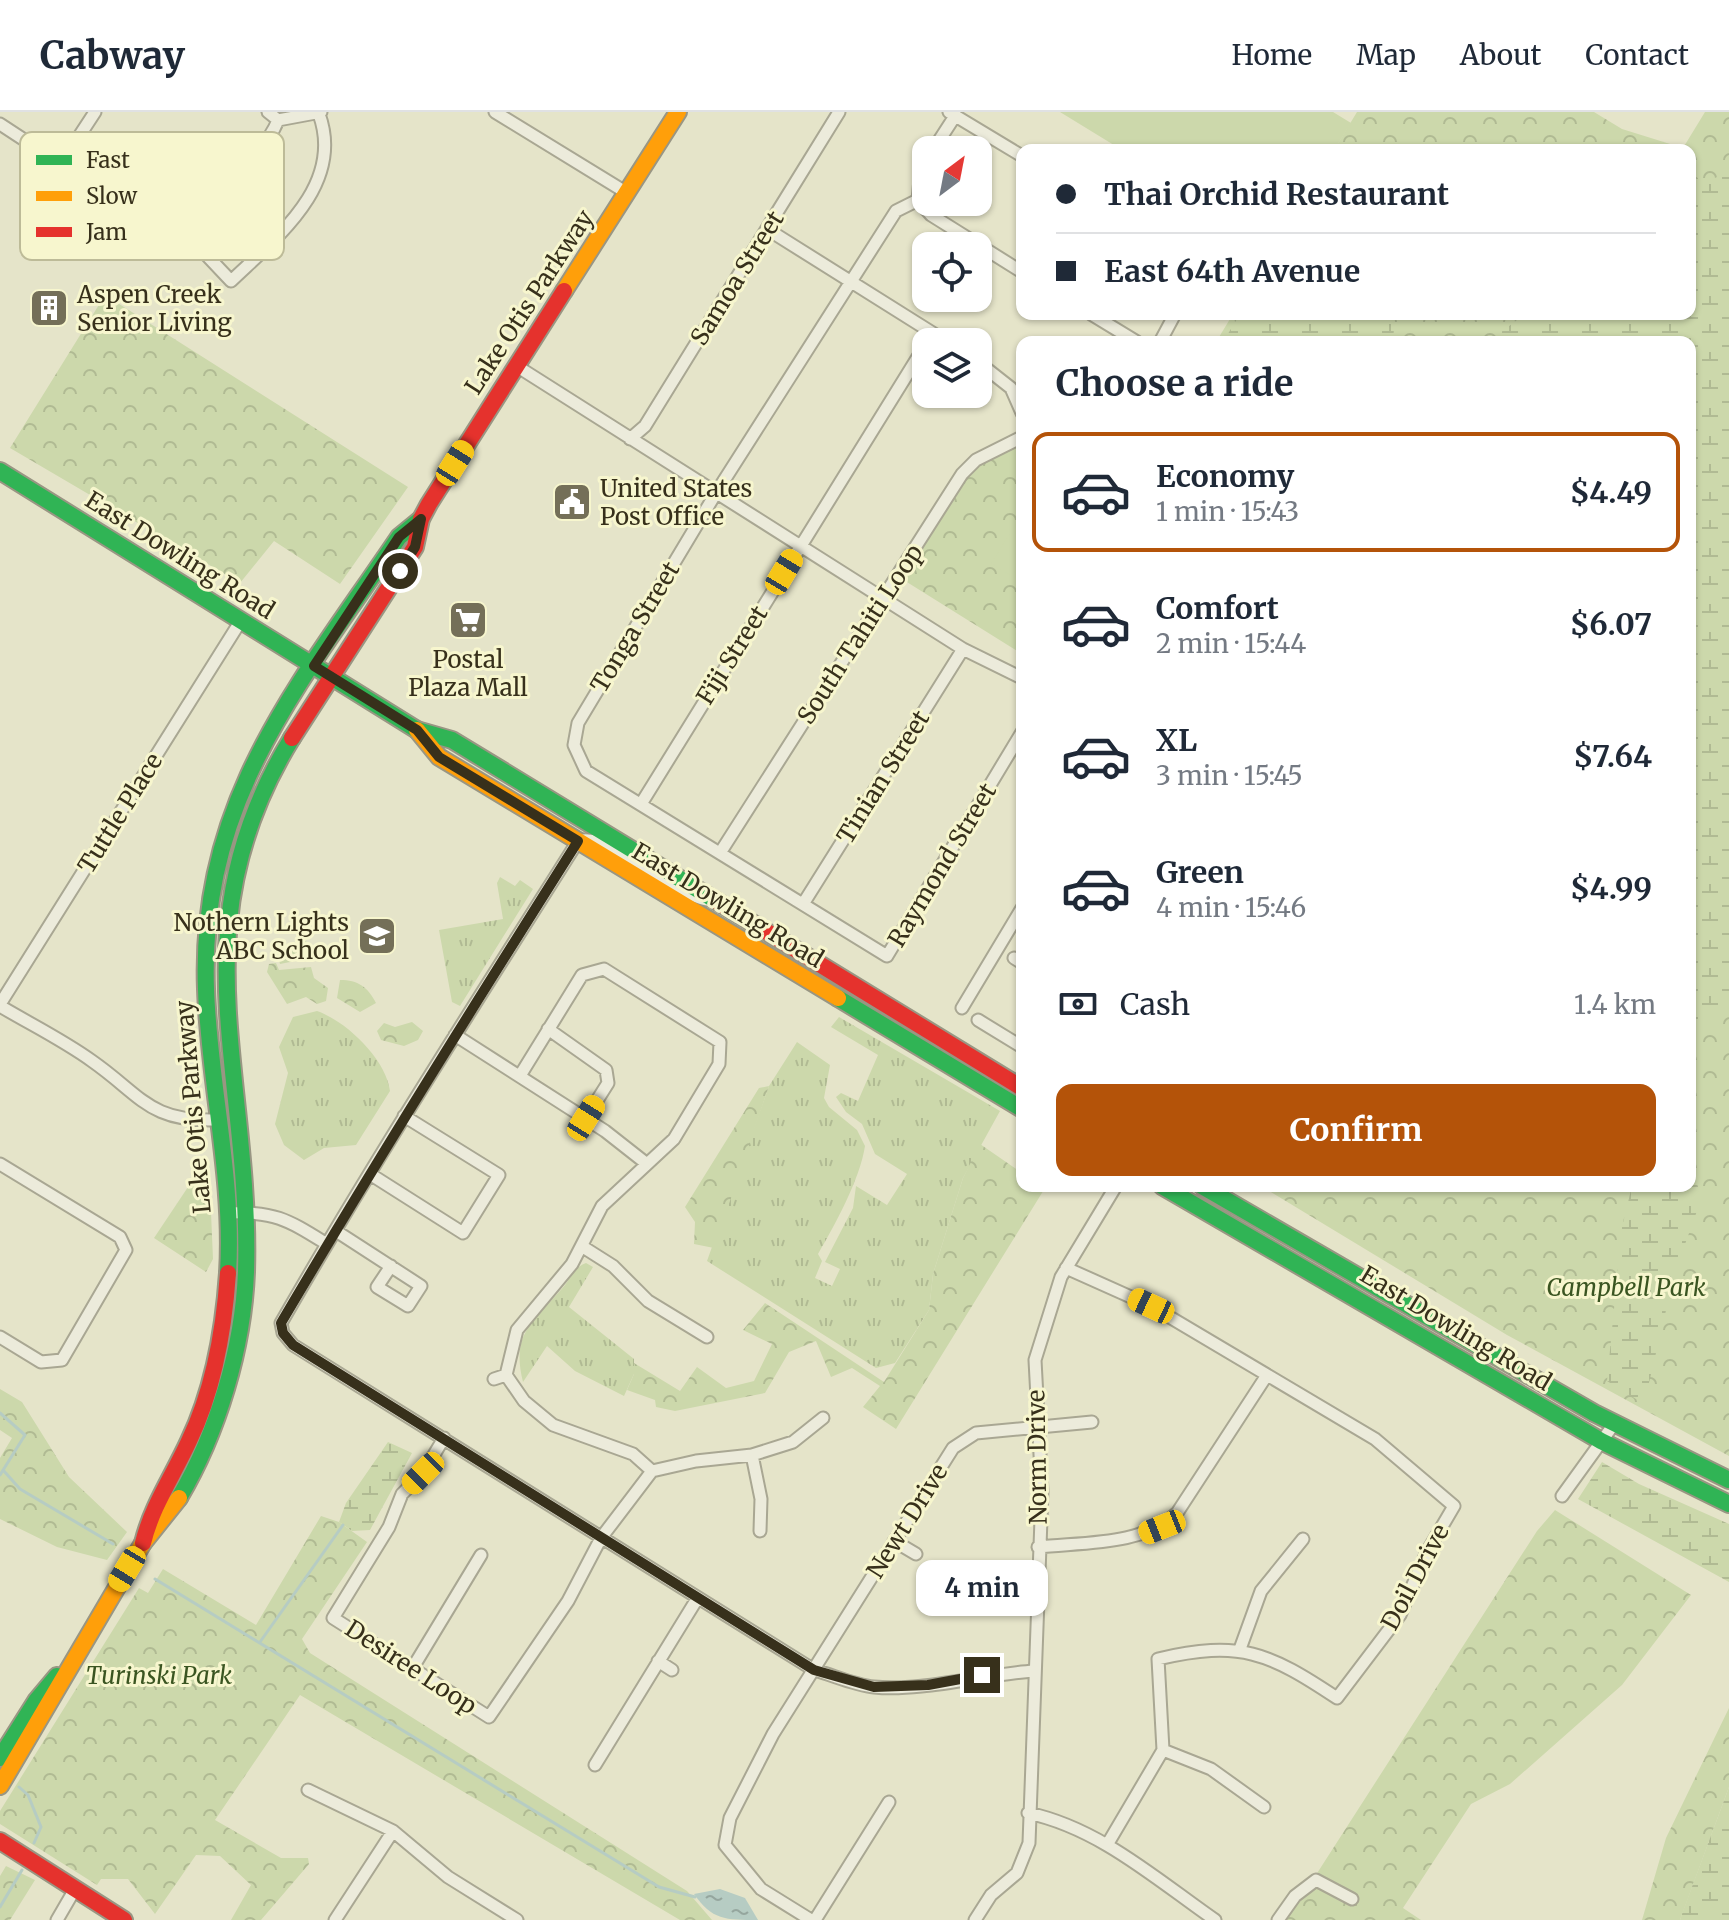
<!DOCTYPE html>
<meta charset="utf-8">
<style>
body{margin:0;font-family:Merriweather,serif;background:#f2f2f3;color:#1f2937;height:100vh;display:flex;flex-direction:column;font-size:30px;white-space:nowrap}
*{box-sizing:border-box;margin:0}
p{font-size:26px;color:#747a83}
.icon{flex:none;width:44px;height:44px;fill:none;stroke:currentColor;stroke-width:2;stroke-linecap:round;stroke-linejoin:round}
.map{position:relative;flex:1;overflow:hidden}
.side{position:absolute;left:1016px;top:224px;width:680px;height:856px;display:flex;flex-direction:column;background:#fff;border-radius:16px;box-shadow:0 2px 6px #0004}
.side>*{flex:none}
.hud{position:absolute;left:1016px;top:32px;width:680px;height:176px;border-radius:16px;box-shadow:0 2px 6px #0004;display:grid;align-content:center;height:176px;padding:0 40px;background:#fff}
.needle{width:52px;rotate:32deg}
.fabs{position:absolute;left:912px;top:24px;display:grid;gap:16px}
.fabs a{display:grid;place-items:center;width:80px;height:80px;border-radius:16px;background:#fff;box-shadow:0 2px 6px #0004;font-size:40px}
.end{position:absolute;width:36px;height:36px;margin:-18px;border:10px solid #37301b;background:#fff;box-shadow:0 0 0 4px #fff}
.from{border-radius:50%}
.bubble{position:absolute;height:56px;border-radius:16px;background:#fff;box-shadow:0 2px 6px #0004;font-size:26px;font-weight:700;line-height:56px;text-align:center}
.car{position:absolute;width:24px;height:48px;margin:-24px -12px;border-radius:10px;box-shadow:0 0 6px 2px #0007;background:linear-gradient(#f5c518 24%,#345 0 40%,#f5c518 0 76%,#345 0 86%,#f5c518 0)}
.hud b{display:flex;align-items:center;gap:28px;height:76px;font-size:30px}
.hud b+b{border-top:2px solid #e0e1e3}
.hud i{width:20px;height:20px;background:#1f2937}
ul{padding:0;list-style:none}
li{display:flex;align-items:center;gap:24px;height:120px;margin:0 16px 12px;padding:0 24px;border:4px solid transparent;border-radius:16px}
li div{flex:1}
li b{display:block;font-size:30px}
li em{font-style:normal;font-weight:700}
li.on{border-color:#b45309}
li>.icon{width:72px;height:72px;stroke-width:1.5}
h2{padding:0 40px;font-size:36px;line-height:96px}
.pay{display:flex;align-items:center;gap:20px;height:88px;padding:0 40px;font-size:30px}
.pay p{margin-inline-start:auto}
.cta{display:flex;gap:16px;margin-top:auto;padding:16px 40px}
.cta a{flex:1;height:92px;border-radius:16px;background:#b45309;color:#fff;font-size:32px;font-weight:700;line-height:92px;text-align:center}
header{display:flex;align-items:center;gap:48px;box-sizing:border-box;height:112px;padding:0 40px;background:#fff;border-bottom:2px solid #e0e1e3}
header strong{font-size:38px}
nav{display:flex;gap:44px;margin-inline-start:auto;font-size:28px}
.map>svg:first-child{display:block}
.grass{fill:url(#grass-tufts)}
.forest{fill:url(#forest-crowns)}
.wetland{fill:url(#wetland-marsh)}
.pitch{fill:#ccd8ab}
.water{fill:url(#water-ripples)}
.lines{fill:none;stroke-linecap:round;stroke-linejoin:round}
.stream{stroke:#b6ccc3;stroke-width:3}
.street-casing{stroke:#a9a793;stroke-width:15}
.fast-casing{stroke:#999683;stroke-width:20}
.slow-casing{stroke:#999683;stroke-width:20}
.jam-casing{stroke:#999683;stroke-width:20}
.street{stroke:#ecebdb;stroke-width:11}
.fast{stroke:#30b455;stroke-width:16}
.slow{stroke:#ff9f0a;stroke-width:16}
.jam{stroke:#e5322d;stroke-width:16}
.route{stroke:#37301b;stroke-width:10}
.labels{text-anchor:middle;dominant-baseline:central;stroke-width:6;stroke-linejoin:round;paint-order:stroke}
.street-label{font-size:24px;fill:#37301b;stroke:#f7f6ce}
.poi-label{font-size:24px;fill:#37301b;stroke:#f7f6ce;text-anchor:start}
.park-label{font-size:24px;font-style:italic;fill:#3a5521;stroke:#f7f6ce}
.key{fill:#f7f6ce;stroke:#bdbb98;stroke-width:2}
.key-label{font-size:22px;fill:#37301b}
</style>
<header>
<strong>Cabway</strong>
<nav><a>Home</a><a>Map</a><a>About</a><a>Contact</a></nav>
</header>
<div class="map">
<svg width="1729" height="1808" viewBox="0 0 1729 1808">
<defs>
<pattern id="grass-tufts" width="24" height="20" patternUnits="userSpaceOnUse" patternTransform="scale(2)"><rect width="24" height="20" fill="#ccd8ab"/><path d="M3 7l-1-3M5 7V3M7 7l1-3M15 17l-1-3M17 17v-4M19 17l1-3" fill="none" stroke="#b0ba93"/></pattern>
<pattern id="forest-crowns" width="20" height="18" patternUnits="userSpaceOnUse" patternTransform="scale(2)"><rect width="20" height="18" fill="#ccd8ab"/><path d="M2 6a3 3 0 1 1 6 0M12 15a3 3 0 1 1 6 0" fill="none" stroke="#b0ba93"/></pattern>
<pattern id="wetland-marsh" width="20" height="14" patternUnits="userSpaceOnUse" patternTransform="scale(2)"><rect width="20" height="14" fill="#ccd8ab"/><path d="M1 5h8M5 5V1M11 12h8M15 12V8" fill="none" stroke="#b0ba93"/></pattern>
<pattern id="water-ripples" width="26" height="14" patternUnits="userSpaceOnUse" patternTransform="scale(2)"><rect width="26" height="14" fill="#b6ccc3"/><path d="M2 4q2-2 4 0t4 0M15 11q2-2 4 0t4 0" fill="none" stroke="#95a69e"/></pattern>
</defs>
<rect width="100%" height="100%" fill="#e5e4c9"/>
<path class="grass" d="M500,765L515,774L520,768L533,777L460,894L452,890L439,818L503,807L497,771Z
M317,899C346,909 386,947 390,979L356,1033L324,1036L304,1048L284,1033L275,1012L288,961L279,935L293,905Z
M839,905L1000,999L963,1066L933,1162L929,1198L895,1251L876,1256L707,1149L769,974L797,930L830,953L824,986L829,995L857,1018L865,1034C860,1067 835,1113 818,1142L822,1149L815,1166L832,1174L840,1157L825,1150L853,1096L856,1074L887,1093L907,1062L875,1042L862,1012L846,1000L836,985L841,981L858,989L878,943L831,915Z
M586,1151L593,1155L569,1195L634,1247V1262L624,1284L575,1259L547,1234L523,1270C510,1219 536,1208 565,1173C571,1165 576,1154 586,1151Z"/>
<path class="forest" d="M1357,0H1594L1622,17L1683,36L1705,0H1729V1344L1507,1223L1261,1074H1690V230H1216L1233,202H1690V38H1334Z
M105,183L408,375L340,472L274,429L240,471L10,336Z
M1022,327V542L902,467L973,357Z
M276,851L279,858L311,855L314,866L328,876L326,889L317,892L306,885L287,892L267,860L269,852Z
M340,868C358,868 368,875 376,891L360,900L337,886Z
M412,910L423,919L418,928L404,934L381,928L377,919L384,911L395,915Z
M769,974L714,1136L694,1132L695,1110L685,1095L759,976Z
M980,1032L1022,1061V1074L1045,1076L896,1317L863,1295L880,1274L852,1256L831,1265L816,1229L789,1240L765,1281L675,1299L656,1295L655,1288L627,1278L634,1262V1251L680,1279L697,1255L726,1276L754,1269L772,1232L743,1218L765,1191L884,1270L929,1198L933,1162L963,1066Z
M194,1066L210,1077L213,1147L206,1160L154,1126Z
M0,1277L22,1290L69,1365L127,1420L107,1448L57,1435L0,1407V1346L12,1326L0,1318Z
M1555,1398L1691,1483L1622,1573L1510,1672L1471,1692L1403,1796L1421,1808H1287L1537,1419Z
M321,1404L339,1410L367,1430L302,1527L310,1541L687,1779L712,1808H680L300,1583L215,1708L281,1746H308L309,1752L261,1808H231L251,1773L220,1744L196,1743L155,1802L128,1767H101L97,1773L0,1712V1699L139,1476L148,1481L163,1457L256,1513Z
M1729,1596V1675L1680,1808H1642L1666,1726Z
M6,1754L35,1768L10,1808H0V1764Z"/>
<path class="wetland" d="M1690,59L1703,71L1729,60V883L1690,931V230H1488L1525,202H1690Z
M1240,202H1395L1393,230H1223Z
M1690,1054L1702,1085L1675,1160L1644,1292L1607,1269L1622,1115L1632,1074H1690Z
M388,1330L412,1341L370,1418L352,1419L339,1410L346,1391Z
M1602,1350L1639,1372L1729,1412V1470L1578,1387Z
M1729,1675V1808H1680L1683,1799Z"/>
<path class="pitch" d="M1060,0H1333L1351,11L1334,38H1122Z
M1010,422L1022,428V447L1012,464L991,451Z
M306,829L310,846L280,852L276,836Z"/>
<path class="water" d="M720,1777L745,1786L758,1808C725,1808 712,1808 694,1782Z"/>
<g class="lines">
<path class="stream" d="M0,1301L25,1323L0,1363
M3,1358L20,1377L113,1432
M155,1467L659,1775L695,1785
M260,1530L343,1413
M19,1675L28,1683L41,1715L34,1731
M0,1795L22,1758"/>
<defs>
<path id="street" d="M95,0L61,52L111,81L186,82
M268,0L278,8L321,0
M495,0L627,81
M949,0L1022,44
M278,8C264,46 219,65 186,82L196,132L231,169C277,125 345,73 319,2
M0,12L61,52
M933,38L955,4
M926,49L921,57L918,88L931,103L1022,160
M918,88L896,99L716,381L578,611L574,633L586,659L887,844L1022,620
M767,117L947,230
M1091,202L1137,230
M1160,230L1175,202
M978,250L1011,276L1022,301
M515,253L963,537L1022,566
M630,327L645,314L839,0
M641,692L926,232
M720,741L962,362L976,348L1022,325
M707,788C669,782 608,718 578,729C477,889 375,1047 281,1211L283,1221L293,1233L814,1558C833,1563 854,1573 874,1575C920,1580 986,1562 1034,1559
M803,792L963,537
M1014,846L1022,851
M0,892L240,510
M0,894C30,912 63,928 92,949C142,984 149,1010 217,1008
M962,896L1022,796
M978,908L1022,935
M548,917L606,958L608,971L586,1006
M455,923L605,1019L647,1052
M521,962L582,863L604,857L720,930L719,952L674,1027L602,1094L572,1152L517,1218L506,1263L524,1289L553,1313L633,1342L652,1359
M0,1052L120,1125L126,1138L62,1248L41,1250L0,1225
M370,1062L463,1121L499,1063L404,1004
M228,1101C275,1099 288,1108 327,1132
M336,1119L421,1174L408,1194L377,1175L391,1154
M583,1135L613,1154L648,1189L707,1225
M1066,1156L1151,1194L1375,1327L1454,1394L1427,1440L1400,1503L1337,1586C1268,1540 1240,1528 1158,1547L1163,1638L1107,1733
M494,1267L506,1263
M444,1326L423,1361L402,1382L389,1415L333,1506L489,1605L568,1489L601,1426L652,1359L696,1349L752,1343L793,1330L823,1306
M752,1343L761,1387L760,1419
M1562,1384L1614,1312
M894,1429L916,1442
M1038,1435C1084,1430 1142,1434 1177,1401L1267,1263
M1240,1537L1261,1479L1303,1427
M658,1549L672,1558
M412,1557L481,1443
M1163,1638L1211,1657L1264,1695
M595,1653L697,1487
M308,1678L393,1719L448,1765L517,1808
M1028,1701C1099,1716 1156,1767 1215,1808
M57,1808L75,1777
M335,1808L393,1719
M811,1808L761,1777L725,1733L730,1706L773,1622L953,1336L976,1321L1092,1310
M815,1808L889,1690
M975,1808L991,1783L1017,1761L1029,1731L1042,1380L1035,1248L1061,1165L1116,1074
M1278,1808L1295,1784L1316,1768L1352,1787"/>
<path id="fast" d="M0,359L417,618L452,628L718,790
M838,886L1022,997
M1162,1074L1601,1329L1729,1392
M1202,1074L1594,1301L1729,1368
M228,1161C234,1066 209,971 206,877C199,687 299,573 399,425L421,407
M179,1386C218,1320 243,1236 246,1160C252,961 175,816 292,626
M0,1646L36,1589L57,1564"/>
<path id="slow" d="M564,179L678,0
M417,618L439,645L838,886
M0,1674L143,1431L179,1386"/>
<path id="jam" d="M292,626L415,435L421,407L429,392L564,179
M718,790L1022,976
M143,1431C152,1394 173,1364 189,1329C214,1277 224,1219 228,1161
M0,1729L124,1808"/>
</defs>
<use href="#street" class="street-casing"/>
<use href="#fast" class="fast-casing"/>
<use href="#slow" class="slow-casing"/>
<use href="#jam" class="jam-casing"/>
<use href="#street" class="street"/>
<use href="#fast" class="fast"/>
<use href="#slow" class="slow"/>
<use href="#jam" class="jam"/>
</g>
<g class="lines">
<path class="route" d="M400,459L415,435L421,407L399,425L314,554L417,618L439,645L578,729C477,889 377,1048 281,1211L283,1221L293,1233L814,1558L874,1575L928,1573L982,1563"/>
</g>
<defs>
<symbol id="building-square" viewBox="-11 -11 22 22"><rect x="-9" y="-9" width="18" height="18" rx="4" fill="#746f58" stroke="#f7f6ce"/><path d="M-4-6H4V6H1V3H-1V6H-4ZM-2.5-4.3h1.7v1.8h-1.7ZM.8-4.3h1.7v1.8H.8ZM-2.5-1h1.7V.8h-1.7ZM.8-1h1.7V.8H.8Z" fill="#fff"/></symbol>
<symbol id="civic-square" viewBox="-11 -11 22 22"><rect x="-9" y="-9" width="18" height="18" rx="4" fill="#746f58" stroke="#f7f6ce"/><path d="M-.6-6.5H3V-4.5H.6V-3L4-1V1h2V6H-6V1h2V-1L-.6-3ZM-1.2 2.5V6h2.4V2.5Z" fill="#fff"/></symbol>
<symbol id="supermarket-square" viewBox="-11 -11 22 22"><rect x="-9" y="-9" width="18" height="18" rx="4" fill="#746f58" stroke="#f7f6ce"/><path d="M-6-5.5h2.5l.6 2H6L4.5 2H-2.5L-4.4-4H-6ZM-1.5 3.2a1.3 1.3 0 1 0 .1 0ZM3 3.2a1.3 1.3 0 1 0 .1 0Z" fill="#fff"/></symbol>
<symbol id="school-square" viewBox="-11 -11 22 22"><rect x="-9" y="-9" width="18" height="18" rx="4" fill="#746f58" stroke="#f7f6ce"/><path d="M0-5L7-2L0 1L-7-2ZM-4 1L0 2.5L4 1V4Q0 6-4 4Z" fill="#fff"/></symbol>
</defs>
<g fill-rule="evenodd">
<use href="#building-square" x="27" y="174" width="44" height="44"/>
<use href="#civic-square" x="550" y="368" width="44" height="44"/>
<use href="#supermarket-square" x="446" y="486" width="44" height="44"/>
<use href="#school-square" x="355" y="802" width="44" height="44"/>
</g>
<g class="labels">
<g class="street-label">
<text transform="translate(737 166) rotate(-58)">Samoa Street</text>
<text transform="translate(529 190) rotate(-57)">Lake Otis Parkway</text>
<text transform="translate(180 443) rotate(32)">East Dowling Road</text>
<text transform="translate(635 515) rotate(-59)">Tonga Street</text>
<text transform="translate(860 522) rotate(-57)">South Tahiti Loop</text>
<text transform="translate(732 543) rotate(-58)">Fiji Street</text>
<text transform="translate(883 665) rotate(-58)">Tinian Street</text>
<text transform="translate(120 701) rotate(-58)">Tuttle Place</text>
<text transform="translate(942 753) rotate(-59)">Raymond Street</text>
<text transform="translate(728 793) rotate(31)">East Dowling Road</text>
<text transform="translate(193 995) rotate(-95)">Lake Otis Parkway</text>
<text transform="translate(1456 1216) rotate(31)">East Dowling Road</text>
<text transform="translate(1037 1345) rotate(-91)">Norm Drive</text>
<text transform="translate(907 1409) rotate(-58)">Newt Drive</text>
<text transform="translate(1415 1465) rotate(-62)">Doil Drive</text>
<text transform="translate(411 1555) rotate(33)">Desiree Loop</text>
</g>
<g class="poi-label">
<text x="77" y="182">Aspen Creek<tspan x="77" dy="28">Senior Living</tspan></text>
<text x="600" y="376">United States<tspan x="600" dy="28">Post Office</tspan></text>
<text x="468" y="547" text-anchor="middle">Postal<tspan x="468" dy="28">Plaza Mall</tspan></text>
<text x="349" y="810" text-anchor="end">Nothern Lights<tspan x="349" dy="28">ABC School</tspan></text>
</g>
<g class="park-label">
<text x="1626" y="1175">Campbell Park</text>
<text x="159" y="1563">Turinski Park</text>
</g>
</g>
<rect x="20" y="20" width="264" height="128" rx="12" class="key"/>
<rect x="36" y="43" width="36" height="10" fill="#30b455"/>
<rect x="36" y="79" width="36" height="10" fill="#ff9f0a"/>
<rect x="36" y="115" width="36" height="10" fill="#e5322d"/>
<g class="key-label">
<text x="86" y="56">Fast</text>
<text x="86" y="92">Slow</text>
<text x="86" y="128">Jam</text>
</g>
</svg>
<div class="fabs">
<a><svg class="needle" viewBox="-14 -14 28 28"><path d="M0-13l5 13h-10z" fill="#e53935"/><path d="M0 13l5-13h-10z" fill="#747a83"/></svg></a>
<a><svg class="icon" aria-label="locate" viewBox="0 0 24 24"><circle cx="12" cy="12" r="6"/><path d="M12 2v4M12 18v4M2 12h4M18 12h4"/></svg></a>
<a><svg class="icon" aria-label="layers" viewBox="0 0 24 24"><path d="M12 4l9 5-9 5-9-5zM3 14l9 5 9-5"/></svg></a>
</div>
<i class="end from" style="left:400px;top:459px"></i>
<i class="end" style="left:982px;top:1563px"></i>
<div class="bubble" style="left:916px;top:1448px;width:132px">4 min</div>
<i class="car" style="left:455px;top:351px;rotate:32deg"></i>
<i class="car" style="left:784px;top:460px;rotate:31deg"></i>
<i class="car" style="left:586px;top:1006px;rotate:32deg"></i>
<i class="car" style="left:1151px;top:1194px;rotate:295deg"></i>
<i class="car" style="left:423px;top:1361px;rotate:225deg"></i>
<i class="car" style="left:1162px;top:1415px;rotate:248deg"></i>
<i class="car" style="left:127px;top:1457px;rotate:211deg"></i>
<div class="hud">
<b><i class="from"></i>Thai Orchid Restaurant</b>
<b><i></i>East 64th Avenue</b>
</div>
<section class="side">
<h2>Choose a ride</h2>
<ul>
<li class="on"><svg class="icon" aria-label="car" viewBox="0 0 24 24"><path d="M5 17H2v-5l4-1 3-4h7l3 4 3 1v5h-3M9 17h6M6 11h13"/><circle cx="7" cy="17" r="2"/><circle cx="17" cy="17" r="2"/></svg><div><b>Economy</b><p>1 min · 15:43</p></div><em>$4.49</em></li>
<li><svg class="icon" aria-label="car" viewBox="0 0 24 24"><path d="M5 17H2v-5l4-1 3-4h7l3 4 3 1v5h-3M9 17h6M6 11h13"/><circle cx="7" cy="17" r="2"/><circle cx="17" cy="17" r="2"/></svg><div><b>Comfort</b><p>2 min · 15:44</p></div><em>$6.07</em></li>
<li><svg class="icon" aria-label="car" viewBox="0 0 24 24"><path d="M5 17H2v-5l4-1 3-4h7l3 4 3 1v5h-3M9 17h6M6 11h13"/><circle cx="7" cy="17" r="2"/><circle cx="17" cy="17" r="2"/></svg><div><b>XL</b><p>3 min · 15:45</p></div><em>$7.64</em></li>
<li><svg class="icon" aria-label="car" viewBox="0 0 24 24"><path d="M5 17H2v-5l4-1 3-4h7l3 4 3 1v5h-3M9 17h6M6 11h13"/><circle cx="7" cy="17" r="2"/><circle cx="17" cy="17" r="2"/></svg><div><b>Green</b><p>4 min · 15:46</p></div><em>$4.99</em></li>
</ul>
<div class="pay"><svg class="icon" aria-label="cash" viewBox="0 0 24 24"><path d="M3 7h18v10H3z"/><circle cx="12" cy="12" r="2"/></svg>Cash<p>1.4 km</p></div>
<div class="cta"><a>Confirm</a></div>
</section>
</div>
